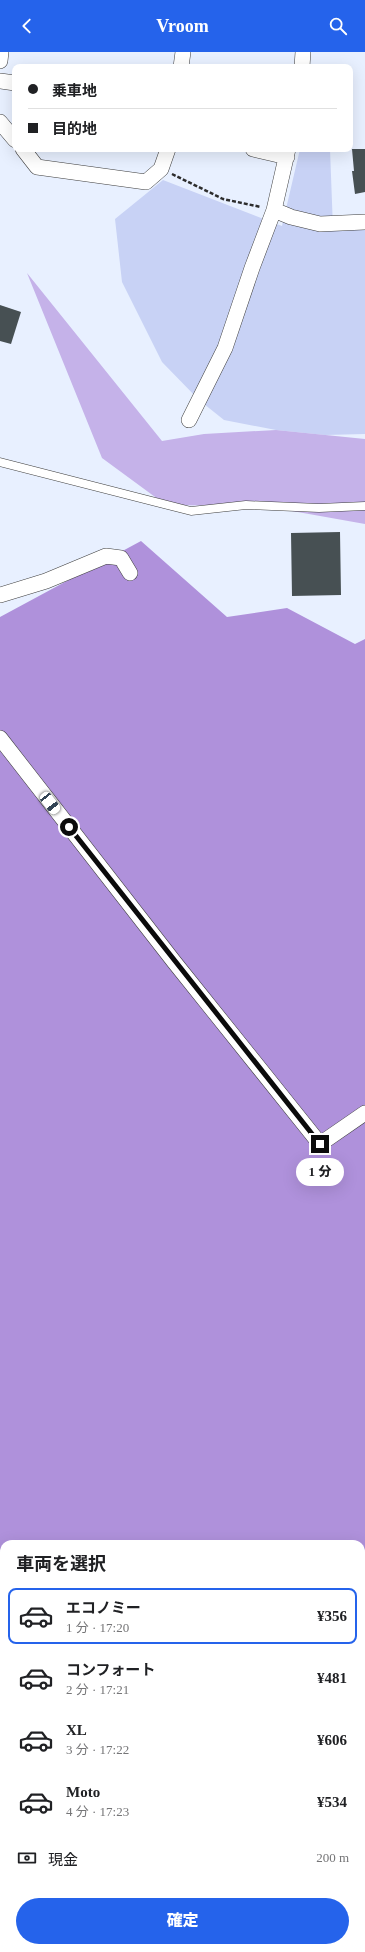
<!DOCTYPE html>
<html lang="ja">
<meta charset="utf-8">
<style>
body{margin:0;font-family:"Times New Roman","Noto Sans JP",serif;background:#f2f2f2;color:#202124;height:100vh;display:flex;flex-direction:column;font-size:15px;white-space:nowrap}
*{box-sizing:border-box;margin:0}
p{font-size:13px;color:#757577}
.icon{flex:none;width:22px;height:22px;fill:none;stroke:currentColor;stroke-width:2;stroke-linecap:round;stroke-linejoin:round}
.map{position:relative;flex:1;overflow:hidden}
.details{position:absolute;left:0px;top:1488px;width:365px;height:412px;display:flex;flex-direction:column;background:#fff;border-radius:12px 12px 0 0;box-shadow:0 4px 16px #0002}
.details>*{flex:none}
.guide{position:absolute;left:12px;top:12px;width:341px;height:88px;border-radius:8px;box-shadow:0 4px 16px #0002;display:grid;align-content:center;height:88px;padding:0 16px;background:#fff}
.end{position:absolute;width:18px;height:18px;margin:-9px;border:5px solid #0b0b0b;background:#fff;box-shadow:0 0 0 2px #fff}
.from{border-radius:50%}
.bubble{position:absolute;height:28px;border-radius:14px;background:#fff;box-shadow:0 4px 16px #0002;font-size:13px;font-weight:800;line-height:28px;text-align:center}
.car{position:absolute;width:12px;height:24px;margin:-12px -6px;border-radius:5px;box-shadow:0 0 3px 1px #0007;background:linear-gradient(#fff 24%,#345 0 40%,#fff 0 76%,#345 0 86%,#fff 0)}
.guide b{display:flex;align-items:center;gap:14px;height:38px;font-size:15px}
.guide b+b{border-top:1px solid #e0e0e0}
.guide i{width:10px;height:10px;background:#202124}
ul{padding:0;list-style:none}
li{display:flex;align-items:center;gap:12px;height:56px;margin:0 8px 6px;padding:0 8px;border:2px solid transparent;border-radius:8px}
li div{flex:1}
li b{display:block;font-size:15px}
li em{font-style:normal;font-weight:800}
li.on{border-color:#2563eb}
li>.icon{width:36px;height:36px;stroke-width:1.5}
h2{padding:0 16px;font-size:18px;line-height:48px}
.pay{display:flex;align-items:center;gap:10px;height:44px;padding:0 16px;font-size:15px}
.pay p{margin-inline-start:auto}
.action{display:flex;gap:8px;margin-top:auto;padding:8px 16px}
.action a{flex:1;height:46px;border-radius:24px;background:#2563eb;color:#fff;font-size:16px;font-weight:800;line-height:46px;text-align:center}
header{display:flex;justify-content:space-between;align-items:center;height:52px;padding:0 16px;background:#2563eb;color:#fff;font-size:18px;font-weight:800}
.map>svg:first-child{display:block}
.farmland{fill:#c8d2f5}
.green{fill:#c5b2e9}
.forest{fill:#af91db;fill-rule:evenodd}
.lines{fill:none;stroke-linecap:round;stroke-linejoin:round}
.stream{stroke:#d15b31;stroke-width:4}
.building{fill:#475053}
.lane-casing{stroke:#3e3e3e;stroke-width:9}
.street-casing{stroke:#3e3e3e;stroke-width:16}
.secondary-casing{stroke:#2d2d2d;stroke-width:23}
.path{stroke:#2d2d2d;stroke-width:2.5;stroke-dasharray:4 2;stroke-linecap:butt}
.lane{stroke:#fff;stroke-width:8}
.street{stroke:#fff;stroke-width:15}
.secondary{stroke:#a3baff;stroke-width:22}
.route{stroke:#0b0b0b;stroke-width:5}
</style>
<header><svg class="icon" aria-label="back" viewBox="0 0 24 24"><path d="M15 5l-7 7 7 7"/></svg>Vroom<svg class="icon" aria-label="search" viewBox="0 0 24 24"><circle cx="10" cy="10" r="6"/><path d="M15 15l6 6"/></svg></header>
<div class="map">
<svg width="365" height="1900" viewBox="0 0 365 1900">
<rect width="100%" height="100%" fill="#e8f0ff"/>
<path class="farmland" d="M300,97H330L333,177H365V382L325,383L276,378L224,368L199,348L162,310L122,230L115,167L163,128L282,174Z"/>
<path class="green" d="M27,221L162,389L204,382L276,378L365,387V472L264,454L166,453L102,406Z"/>
<path class="forest" d="M141,489L227,565L287,556L355,592L365,587V1900H0V565ZM4,1492H361V1896H4Z"/>
<g class="lines">
<path class="stream" d="M361,1710L365,1707
M110,1900L116,1896"/>
</g>
<path class="building" d="M352,97H365V140L355,142L352,119H354Z
M0,253L21,260L11,292L0,289Z
M340,480L341,543L292,544L291,481Z"/>
<g class="lines">
<defs>
<path id="lane" d="M0,410L191,459L246,453L319,456L365,454"/>
<path id="street" d="M0,9L1,0
M181,15L183,0
M302,15L303,0
M0,29L15,31
M0,70L15,88
M23,97L37,115L146,130L161,117L168,97
M253,97L287,105
M274,158L291,165L320,172L365,170
M189,368L225,296L252,216L274,158L288,97
M0,543L46,529L106,504L121,506L130,521
M0,686L175,911L320,1092L365,1061"/>
<path id="secondary" d="M361,1576L365,1573
M0,1886L4,1883"/>
</defs>
<use href="#lane" class="lane-casing"/>
<use href="#street" class="street-casing"/>
<use href="#secondary" class="secondary-casing"/>
<path class="path" d="M172,122L223,147L261,155
M361,1710L365,1707
M116,1900L121,1896"/>
<use href="#lane" class="lane"/>
<use href="#street" class="street"/>
<use href="#secondary" class="secondary"/>
</g>
<g class="lines">
<path class="route" d="M69,775L320,1092"/>
</g>
</svg>
<i class="end from" style="left:69px;top:775px"></i>
<i class="end" style="left:320px;top:1092px"></i>
<div class="bubble" style="left:296px;top:1106px;width:48px">1 分</div>
<i class="car" style="left:50px;top:751px;rotate:142deg"></i>
<div class="guide">
<b><i class="from"></i>乗車地</b>
<b><i></i>目的地</b>
</div>
<section class="details">
<h2>車両を選択</h2>
<ul>
<li class="on"><svg class="icon" aria-label="car" viewBox="0 0 24 24"><path d="M5 17H2v-5l4-1 3-4h7l3 4 3 1v5h-3M9 17h6M6 11h13"/><circle cx="7" cy="17" r="2"/><circle cx="17" cy="17" r="2"/></svg><div><b>エコノミー</b><p>1 分 · 17:20</p></div><em>¥356</em></li>
<li><svg class="icon" aria-label="car" viewBox="0 0 24 24"><path d="M5 17H2v-5l4-1 3-4h7l3 4 3 1v5h-3M9 17h6M6 11h13"/><circle cx="7" cy="17" r="2"/><circle cx="17" cy="17" r="2"/></svg><div><b>コンフォート</b><p>2 分 · 17:21</p></div><em>¥481</em></li>
<li><svg class="icon" aria-label="car" viewBox="0 0 24 24"><path d="M5 17H2v-5l4-1 3-4h7l3 4 3 1v5h-3M9 17h6M6 11h13"/><circle cx="7" cy="17" r="2"/><circle cx="17" cy="17" r="2"/></svg><div><b>XL</b><p>3 分 · 17:22</p></div><em>¥606</em></li>
<li><svg class="icon" aria-label="car" viewBox="0 0 24 24"><path d="M5 17H2v-5l4-1 3-4h7l3 4 3 1v5h-3M9 17h6M6 11h13"/><circle cx="7" cy="17" r="2"/><circle cx="17" cy="17" r="2"/></svg><div><b>Moto</b><p>4 分 · 17:23</p></div><em>¥534</em></li>
</ul>
<div class="pay"><svg class="icon" aria-label="cash" viewBox="0 0 24 24"><path d="M3 7h18v10H3z"/><circle cx="12" cy="12" r="2"/></svg>現金<p>200 m</p></div>
<div class="action"><a>確定</a></div>
</section>
</div>
